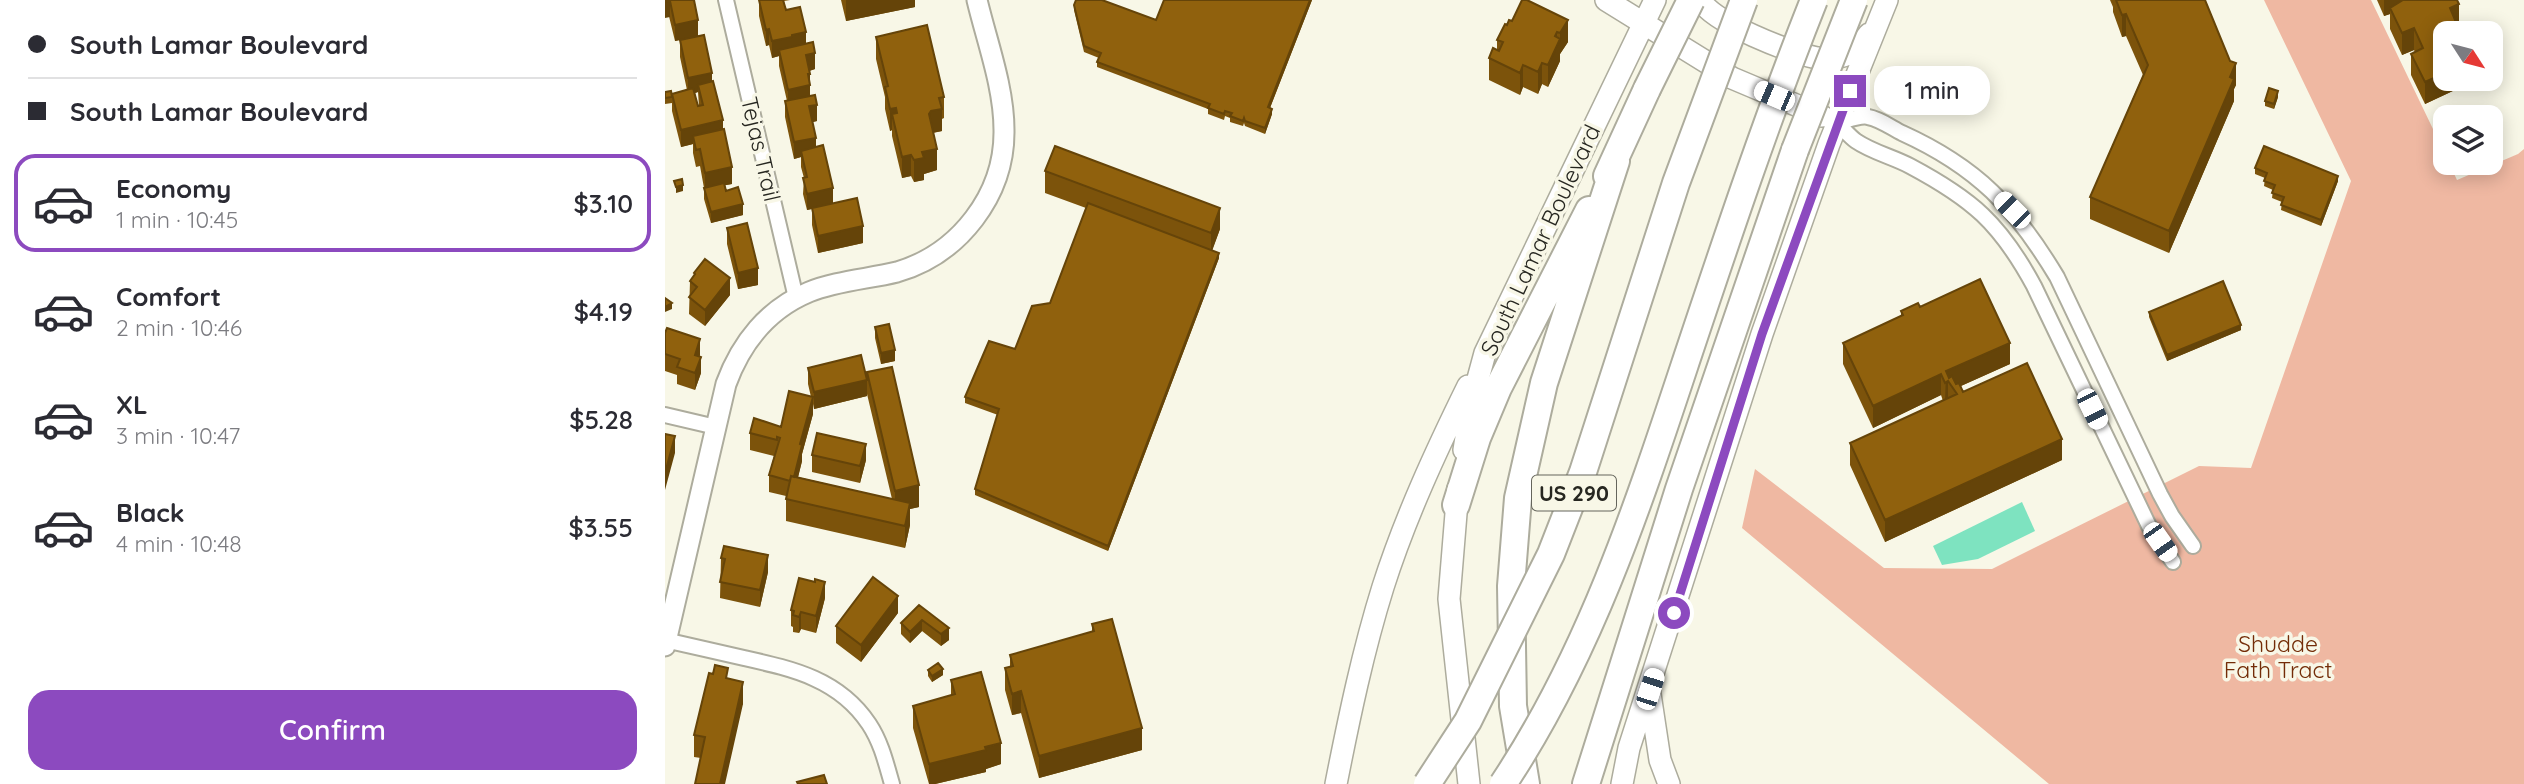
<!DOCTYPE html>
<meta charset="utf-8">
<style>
body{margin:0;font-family:Quicksand,sans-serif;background:#f7f7f7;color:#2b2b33;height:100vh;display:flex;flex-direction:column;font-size:26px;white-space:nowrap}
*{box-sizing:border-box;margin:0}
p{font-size:23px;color:#7c7c81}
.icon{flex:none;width:38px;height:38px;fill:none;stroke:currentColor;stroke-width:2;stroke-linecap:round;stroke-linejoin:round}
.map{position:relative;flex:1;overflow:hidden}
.sheet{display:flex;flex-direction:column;background:#fff;width:665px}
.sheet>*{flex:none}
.guide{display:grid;align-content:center;height:154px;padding:0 28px;background:#fff}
.needle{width:46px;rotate:126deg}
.controls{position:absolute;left:1768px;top:21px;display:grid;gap:14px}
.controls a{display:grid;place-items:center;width:70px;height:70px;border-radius:14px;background:#fff;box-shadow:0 4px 18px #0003;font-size:35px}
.end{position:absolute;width:32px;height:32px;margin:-16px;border:9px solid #8c4abf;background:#fff;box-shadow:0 0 0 4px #fff}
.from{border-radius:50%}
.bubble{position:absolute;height:49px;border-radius:21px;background:#fff;box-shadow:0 4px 18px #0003;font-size:23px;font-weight:600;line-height:49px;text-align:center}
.car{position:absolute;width:21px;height:42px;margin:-21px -10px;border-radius:9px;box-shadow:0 0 5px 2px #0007;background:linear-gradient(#fff 24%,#345 0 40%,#fff 0 76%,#345 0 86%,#fff 0)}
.guide b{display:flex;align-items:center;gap:24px;height:66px;font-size:26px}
.guide b+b{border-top:2px solid #e1e1e2}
.guide i{width:18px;height:18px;background:#2b2b33}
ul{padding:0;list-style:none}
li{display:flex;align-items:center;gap:21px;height:98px;margin:0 14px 10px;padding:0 14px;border:4px solid transparent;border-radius:21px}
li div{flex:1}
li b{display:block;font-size:26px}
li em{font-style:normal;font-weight:600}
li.on{border-color:#8c4abf}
li>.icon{width:63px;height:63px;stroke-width:1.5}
.button{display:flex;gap:14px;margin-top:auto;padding:14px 28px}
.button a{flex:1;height:80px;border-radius:21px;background:#8c4abf;color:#fff;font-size:28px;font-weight:600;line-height:80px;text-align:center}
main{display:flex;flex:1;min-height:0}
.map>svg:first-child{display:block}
.green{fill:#efb8a2}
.water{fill:#7ee3c0}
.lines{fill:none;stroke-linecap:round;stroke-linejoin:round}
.minor-casing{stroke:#adac9d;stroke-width:18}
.tertiary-casing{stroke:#adac9d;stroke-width:23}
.secondary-casing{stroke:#adac9d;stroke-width:24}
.motorway-casing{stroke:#adac9d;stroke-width:30}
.minor{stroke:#fff;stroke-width:14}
.tertiary{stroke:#fff;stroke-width:19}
.secondary{stroke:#fff;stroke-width:21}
.motorway{stroke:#fff;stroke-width:26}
.motorway-bridge-casing{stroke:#adac9d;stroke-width:30;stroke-linecap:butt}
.motorway-bridge{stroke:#fff;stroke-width:26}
.wall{fill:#7c530b;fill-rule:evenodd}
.shaded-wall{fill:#654409}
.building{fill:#90610d;stroke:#654409;stroke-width:2}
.route{stroke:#8c4abf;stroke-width:9}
.labels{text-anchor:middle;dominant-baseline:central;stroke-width:7;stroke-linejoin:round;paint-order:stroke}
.shield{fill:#f8f7e7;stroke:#65655c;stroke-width:2}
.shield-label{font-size:21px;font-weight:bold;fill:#262620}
.street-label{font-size:23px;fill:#262620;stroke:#f8f7e7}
.park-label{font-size:23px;fill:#732c07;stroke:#f8f7e7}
</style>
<main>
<section class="sheet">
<div class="guide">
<b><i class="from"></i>South Lamar Boulevard</b>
<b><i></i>South Lamar Boulevard</b>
</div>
<ul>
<li class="on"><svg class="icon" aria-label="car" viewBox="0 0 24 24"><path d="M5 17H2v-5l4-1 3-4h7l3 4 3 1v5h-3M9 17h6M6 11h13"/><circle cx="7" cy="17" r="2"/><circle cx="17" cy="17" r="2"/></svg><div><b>Economy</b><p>1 min · 10:45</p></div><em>$3.10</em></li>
<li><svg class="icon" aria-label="car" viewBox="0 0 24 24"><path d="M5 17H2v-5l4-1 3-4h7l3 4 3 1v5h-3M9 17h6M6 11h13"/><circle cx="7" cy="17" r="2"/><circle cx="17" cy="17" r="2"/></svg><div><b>Comfort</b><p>2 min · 10:46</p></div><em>$4.19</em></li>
<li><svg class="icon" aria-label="car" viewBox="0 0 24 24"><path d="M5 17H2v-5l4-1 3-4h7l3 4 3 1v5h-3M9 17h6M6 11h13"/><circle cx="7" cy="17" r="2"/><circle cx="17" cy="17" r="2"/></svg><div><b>XL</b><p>3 min · 10:47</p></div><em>$5.28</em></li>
<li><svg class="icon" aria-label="car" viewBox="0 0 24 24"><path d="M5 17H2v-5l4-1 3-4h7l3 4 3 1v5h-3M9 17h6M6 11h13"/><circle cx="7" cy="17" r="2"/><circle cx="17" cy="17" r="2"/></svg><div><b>Black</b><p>4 min · 10:48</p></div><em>$3.55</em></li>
</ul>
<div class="button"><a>Confirm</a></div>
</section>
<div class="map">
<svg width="1859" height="784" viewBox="0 0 1859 784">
<rect width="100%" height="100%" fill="#f8f7e7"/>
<path class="green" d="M1599,0H1706L1780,154V163H1784L1792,180L1853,154L1859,149V784H1384L1077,528L1090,469L1219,568L1327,569L1534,466L1586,468L1686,181Z"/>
<path class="water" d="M1357,502L1370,531L1313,559L1277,565L1268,546Z"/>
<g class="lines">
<defs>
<path id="minor" d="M61,0L131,298
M1172,123C1181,121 1195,115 1203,117C1215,119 1227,128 1237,133C1312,167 1350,207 1392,277L1495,494L1507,516L1528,546
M1172,123C1178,128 1184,136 1191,141C1207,152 1228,157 1245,166C1307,199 1335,223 1369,286L1484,526L1508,562
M0,415L51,427
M0,640C26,646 53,652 79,658C128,669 174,679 204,724C216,742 221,763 227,784"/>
<path id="tertiary" d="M0,646L61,384C76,343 103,309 144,292C171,281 203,279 232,272C294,254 340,195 339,130C339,87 322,42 312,0"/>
<path id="secondary" d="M941,0L1067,78L1157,116
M1035,0C1050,24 1124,52 1152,58C1159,59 1168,58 1174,57C1188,55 1196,44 1204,34
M799,450L807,401L820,353L990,0
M793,489L784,599L804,784
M985,694L995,760L1004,784
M671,784C684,718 698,651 718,587C740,518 771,451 803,386
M957,784L964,748L1097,334L1164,144L1222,0"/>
<path id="motorway" d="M942,176L982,89
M791,505L812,438L833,388L924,210
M861,784L848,706L846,586L853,498L879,383L951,161
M921,784L1014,489L1130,150"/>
</defs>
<use href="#minor" class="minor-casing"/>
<use href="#tertiary" class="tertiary-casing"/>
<use href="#secondary" class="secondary-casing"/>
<use href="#motorway" class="motorway-casing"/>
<use href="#minor" class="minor"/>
<use href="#tertiary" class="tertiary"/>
<use href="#secondary" class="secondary"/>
<use href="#motorway" class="motorway"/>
<defs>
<path id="motorway-bridge" d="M982,89L1026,0
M1130,150L1189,0
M762,784L803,721L886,554L918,472L1011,183L1079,0
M838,784C925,653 973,506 1022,358C1062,238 1102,118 1149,0"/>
</defs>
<use href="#motorway-bridge" class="motorway-bridge-casing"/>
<use href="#motorway-bridge" class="motorway-bridge"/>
</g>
<path class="wall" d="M0,0H29L33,36L47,82L58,130L67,184L60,185L61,191L78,215L46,223L39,199V188L35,166L31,167L28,153V144L16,147L7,111V103L0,104V92L7,96L22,90L15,57V40L10,41ZM33,92L34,106H33L30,93Z
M94,0H125L119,1L121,10L141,44L150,69L144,71L145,96L152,121L147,122L151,147L168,203L198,243L153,253L147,225V209L142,210L138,194L139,178L136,167V157L129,159L120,117V101H122L114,66V56L107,58L104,45L101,46L94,16Z
M176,0H250V7L181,21Z
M647,0L605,108L607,114L600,134L580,126L579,123L578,126L565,122V118L560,116L559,120L543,114V109L432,67V62L434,58L419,52L409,10V5L491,20Z
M862,0L903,42L895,54V61L883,87L877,84L873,94L858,87L855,95L824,80V58L832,50V40L842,25L847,21Z
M1445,0H1540L1571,85L1569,89V101L1504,253L1425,219V197L1478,75L1461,36L1457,37L1448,12V7Z
M1712,0H1792L1793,26L1795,32L1808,33H1780L1807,79V82L1760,104L1746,75V54L1750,52L1749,50L1737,55L1725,29V14L1719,16Z
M211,37L279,97V118L277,119V131L268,133L272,170L259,174V180L249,182L246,176L237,178L227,136V130L225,131L220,109V97L211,59Z
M1613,97L1609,109L1600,106V101Z
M1590,168L1673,181L1656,226L1616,210L1617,202L1607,198L1608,190L1599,186L1600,178L1590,174Z
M380,171L555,229L547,250L554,258L443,551L310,495V489L333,415L300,403V397L350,349L385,303L421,208L380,193Z
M62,228L93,285L73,289L62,244Z
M29,273L65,295L40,326L24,314L25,281L29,276Z
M1255,307L1345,364L1296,386L1298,392L1397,460L1220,542L1185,465V443L1278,401L1276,395L1208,428L1178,364V343L1236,316V311Z
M1484,312L1576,330L1502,361L1484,317Z
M210,327L230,361L216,364L210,338Z
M0,333L35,356L36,373L30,390L12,384V375L0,371Z
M143,368L202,396L149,409L148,404V414L137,454V461L133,477L227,499L202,394V372L254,507L245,509V525L240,548L121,521V496L104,492V475L109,456L85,450V433L116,427L146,397L143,384Z
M147,455L201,460L195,483L147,472Z
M56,558L103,572L95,607L55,598Z
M160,598L151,633L136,629L134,633L128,632V627L126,626V610Z
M254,605L284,640L276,646L257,631L245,643L236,634V623Z
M233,613L196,662L171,643V626Z
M427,624L477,750L374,778L356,713L347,715L340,690V668L345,667V655L427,632Z
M263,670L278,675L267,682L263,676Z
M63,678L78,704L36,758L29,757V735Z
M286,680L336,764L321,769V772L270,784H264L248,728V706L286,695Z"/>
<path class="shaded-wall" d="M181,0H250V7L181,21Z
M645,0H647L603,113V107Z
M1719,0H1744L1725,8V14L1719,16Z
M5,1V17L0,18V2Z
M1794,4V26L1785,30V8Z
M1461,14V36L1457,37V15Z
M33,20V36L10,41V25Z
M903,20V42L895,54V61L883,87V65L890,36L892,32V46L895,40V33Z
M1749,28V50L1737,55V33Z
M104,29V45L101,46V30Z
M141,32V49L114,50V56L107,58V41Z
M150,53V69L141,72V55Z
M877,63V84L873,94V72Z
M1571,63V85L1569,89V101L1504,253V231Z
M858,65V87L855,95V73Z
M47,73V89L33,85V92L23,95V78Z
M1780,73V79H1807V82L1760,104V82Z
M143,74H145V102L123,107V90Z
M1613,91V97L1609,109V104Z
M152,105V121L144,123V106Z
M231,108V129L227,114V130L225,131V109Z
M277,109V131L266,133L264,114L266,111Z
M607,109V114L600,134V128Z
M58,120V136H28V144L16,147V130Z
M151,138V154L136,151V157L129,159V142Z
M272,149V170L259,174V180L249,182V160L257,152Z
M246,155V176L237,178V157Z
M67,167V184L40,189V173Z
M1673,176V181L1656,226V220Z
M18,185V191L11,193V187Z
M168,188V204L142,210V194Z
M78,204V215L46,223V212Z
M555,208V229L546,254V233Z
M198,226V243L153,253V236Z
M554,253V258L443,551V546Z
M93,268V285L73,289V273Z
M65,278V295L40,326V310Z
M7,303V309L0,312V307Z
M1576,325V330L1502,361V355Z
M35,339V356L30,355Z
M1345,343V364L1289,389L1283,381V403L1280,404L1281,371Z
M230,350V361L216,364V353Z
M36,357V373L30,390V373Z
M1276,374V395L1208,428V406Z
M202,380V396L149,409V392Z
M148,397V414L137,454V461L128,498V481L135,444Z
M10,436V453L0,490V473Z
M1397,439V460L1220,542V520Z
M201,444V460L195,483V466Z
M254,485V507L245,509V525L240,548V526L230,513V491Z
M103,555V572L95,607V590Z
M160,582V598L151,633V616Z
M233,596V613L196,662V645Z
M136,612V629L134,633V617Z
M257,620V631L245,643V632Z
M284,628V640L276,646V634Z
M278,669V675L267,682V676Z
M78,682V704L60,784H55Z
M356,691V713L347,715V694Z
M477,728V750L374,778V756Z
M336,743V764L321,769V772L270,784H264V764Z"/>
<path class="building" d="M0,0H29L33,20L10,25L5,1L0,2Z
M94,0H118L121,10L135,7L141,32L127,35V37L107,41L104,29L101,30Z
M411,0H437L491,20L499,0H645L603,107L607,109L600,128L580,121L579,118L578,121L565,116L567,113L560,111L559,114L543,108L545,104L432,62L436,53L419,46L409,5Z
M857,0H862L903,20L895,33L892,32L890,36L895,39L883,65L877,63L873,72L858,65L855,73L824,58L828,48L834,51L838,42L832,40L840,24L842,25L844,20L847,21Z
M1451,0H1540L1565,61L1571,63L1565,77L1569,79L1504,231L1425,197L1483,65L1461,14L1457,15Z
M1738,0H1792L1794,4L1785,8L1795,32L1806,28L1808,33H1780V73L1760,82L1746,54L1758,48L1749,28L1737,33L1725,8Z
M262,25L279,97L274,98L277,109L266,111L264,114L272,149L257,152L259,158L249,160L246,155L237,157L227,114L232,113L231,108L225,109L220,87L223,86L211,37Z
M39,35L47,73L23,78L15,40Z
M148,42L150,53L141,55L145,74H143L145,85L123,90L114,50Z
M48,81L58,120L16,130L7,94L28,88L33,106L38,105L33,85Z
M1604,88L1613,91L1609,104L1600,101Z
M6,91L7,97L0,98V92Z
M150,95L152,105L144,106L151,138L129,142L120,101Z
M59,129L67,167L40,173L35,149L31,150L28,136Z
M158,145L168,188L142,194L138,178L142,177L136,151Z
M390,146L555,208L546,233L380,171Z
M1599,146L1673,176L1656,220L1616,205L1619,197L1607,193L1610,185L1599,181L1602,173L1590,168Z
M17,179L18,185L11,187L9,181Z
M59,183L61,191L73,187L78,204L46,212L39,188Z
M192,198L198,226L153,236L147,208Z
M423,203L554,253L443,546L310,489L334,409L300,397L324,341L350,349L367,306L385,303Z
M82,223L93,268L73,273L62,228Z
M40,259L65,278L40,310L24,297L32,287L25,281L30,274L29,273Z
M1315,279L1345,343L1281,371L1284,378L1287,376L1291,384L1294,383L1298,392L1362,363L1397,439L1220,520L1185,443L1292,394L1283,381L1280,383L1276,374L1208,406L1178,343L1238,315L1236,311L1253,303L1255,307Z
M1558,281L1576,325L1502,355L1484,312Z
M0,298L7,303L0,307Z
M224,324L230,350L216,353L210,327Z
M2,328L35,339L30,355L36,357L30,373L12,367L15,359L0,354V333Z
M196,355L202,380L149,392L143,368Z
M227,367L254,485L230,491L202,372Z
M124,391L148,397L135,444L137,445L129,477L126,476L125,481L104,475L115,438L112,437V440L85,433L89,418L116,427Z
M152,433L201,444L195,466L147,455Z
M0,434L10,436L0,473Z
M126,476L245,503L240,526L121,499Z
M59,546L103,555L95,590L55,582L60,559L56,558Z
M208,577L233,596L196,645L171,626Z
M134,578L150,582V579L160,582L151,616L136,612L134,617L128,615L129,611L126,610Z
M254,605L284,628L276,634L257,620L245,632L236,623Z
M447,619L477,728L374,756L356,691L347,694L340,668L348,666L345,655L429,631L427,624Z
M273,663L278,669L267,676L263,670Z
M50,665L63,668L61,678L78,682L55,784H30L40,737L29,735L44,673L48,674Z
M316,672L336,743L320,747L321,750L264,764L248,706L290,694L286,680Z
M159,775L162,784H133L132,782Z"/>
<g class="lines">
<path class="route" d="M1009,613L1097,334L1185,91"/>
</g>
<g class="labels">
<rect class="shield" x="867" y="475.5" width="84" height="35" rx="5"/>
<g class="shield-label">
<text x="909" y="493">US 290</text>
</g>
<g class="street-label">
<text transform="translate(96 149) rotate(77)">Tejas Trail</text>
<text transform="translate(875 240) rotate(-65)">South Lamar Boulevard</text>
</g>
<g class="park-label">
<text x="1613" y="643">Shudde<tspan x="1613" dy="26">Fath Tract</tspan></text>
</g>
</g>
</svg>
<div class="controls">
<a><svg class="needle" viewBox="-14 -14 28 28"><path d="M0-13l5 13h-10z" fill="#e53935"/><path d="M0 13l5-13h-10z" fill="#7c7c81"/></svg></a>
<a><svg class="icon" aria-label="layers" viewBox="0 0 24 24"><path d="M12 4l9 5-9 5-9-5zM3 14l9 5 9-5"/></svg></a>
</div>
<i class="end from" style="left:1009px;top:613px"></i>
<i class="end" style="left:1185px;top:91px"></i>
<div class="bubble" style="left:1209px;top:66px;width:116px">1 min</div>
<i class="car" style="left:1109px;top:96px;rotate:293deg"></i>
<i class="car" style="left:1347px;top:210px;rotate:315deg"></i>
<i class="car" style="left:1427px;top:409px;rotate:154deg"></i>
<i class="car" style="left:1495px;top:542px;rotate:145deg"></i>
<i class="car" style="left:985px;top:689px;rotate:18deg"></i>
</div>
</main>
